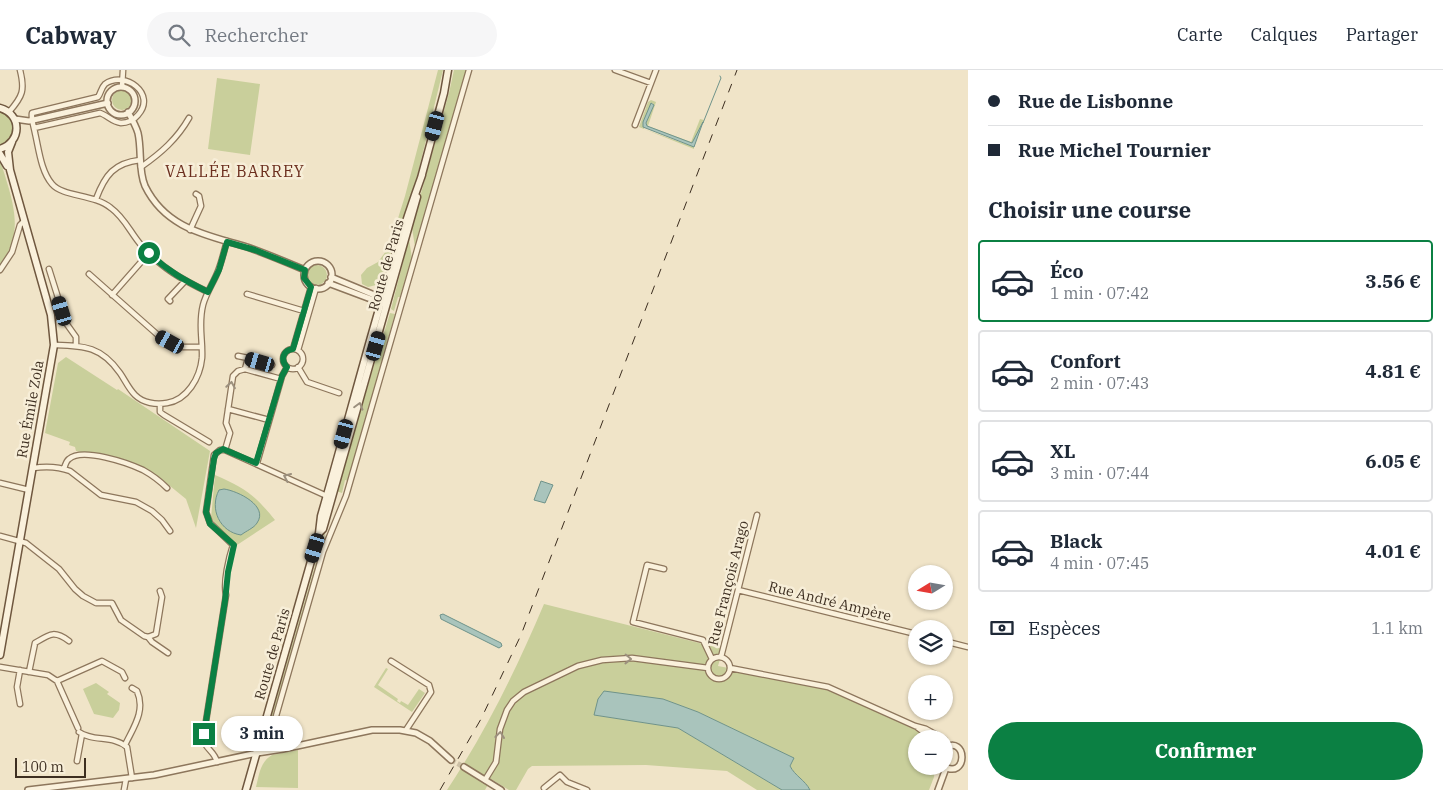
<!DOCTYPE html>
<html lang="fr">
<meta charset="utf-8">
<style>
body{margin:0;font-family:"IBM Plex Serif",serif;background:#f6f6f7;color:#1f2937;height:100vh;display:flex;flex-direction:column;font-size:19px;white-space:nowrap}
*{box-sizing:border-box;margin:0}
p{font-size:16px;color:#747a83}
.icon{flex:none;width:28px;height:28px;fill:none;stroke:currentColor;stroke-width:2;stroke-linecap:round;stroke-linejoin:round}
.map{position:relative;flex:1;overflow:hidden}
.panel{display:flex;flex-direction:column;background:#fff;width:475px}
.panel>*{flex:none}
.top-card{display:grid;align-content:center;height:110px;padding:0 20px;background:#fff}
.needle{width:32px;rotate:259deg}
.tools{position:absolute;left:908px;top:495px;display:grid;gap:10px}
.tools a{display:grid;place-items:center;width:45px;height:45px;border-radius:50%;background:#fff;box-shadow:0 1px 4px #0004;font-size:25px}
.scale{position:absolute;left:15px;bottom:12px;width:71px;box-sizing:border-box;padding-left:5px;border:2px solid #3d2e20;border-top:0;font-size:14px;line-height:18px;white-space:nowrap;color:#3d2e20;-webkit-text-stroke:4px #f7eed8;paint-order:stroke}
.end{position:absolute;width:22px;height:22px;margin:-11px;border:6px solid #0b8043;background:#fff;box-shadow:0 0 0 2px #fff}
.from{border-radius:50%}
.bubble{position:absolute;height:35px;border-radius:18px;background:#fff;box-shadow:0 1px 4px #0004;font-size:16px;font-weight:700;line-height:35px;text-align:center}
.car{position:absolute;width:15px;height:30px;margin:-15px -8px;border-radius:6px;box-shadow:0 0 4px 1px #0007;background:linear-gradient(#222 24%,#8ab4d8 0 40%,#222 0 76%,#8ab4d8 0 86%,#222 0)}
.top-card b{display:flex;align-items:center;gap:18px;height:48px;font-size:19px}
.top-card b+b{border-top:1px solid #e0e1e3}
.top-card i{width:12px;height:12px;background:#1f2937}
ul{padding:0;list-style:none}
li{display:flex;align-items:center;gap:15px;height:82px;margin:0 10px 8px;padding:0 10px;border:2px solid #e0e1e3;border-radius:5px}
li div{flex:1}
li b{display:block;font-size:19px}
li em{font-style:normal;font-weight:700}
li.selected{border-color:#0b8043}
li>.icon{width:45px;height:45px;stroke-width:1.5}
h2{padding:0 20px;font-size:22px;line-height:60px}
.pay{display:flex;align-items:center;gap:12px;height:55px;padding:0 20px;font-size:19px}
.pay p{margin-inline-start:auto}
.button{display:flex;gap:10px;margin-top:auto;padding:10px 20px}
.button a{flex:1;height:58px;border-radius:30px;background:#0b8043;color:#fff;font-size:20px;font-weight:700;line-height:58px;text-align:center}
header{display:flex;align-items:center;gap:30px;box-sizing:border-box;height:70px;padding:0 25px;background:#fff;border-bottom:1px solid #e0e1e3}
header strong{font-size:24px}
nav{display:flex;gap:28px;margin-inline-start:auto;font-size:18px}
.search{width:350px;height:45px;background:#f6f6f7;display:flex;align-items:center;gap:12px;box-sizing:border-box;padding:0 18px;border-radius:28px;color:#747a83;font-size:19px}
main{display:flex;flex:1;min-height:0}
.map>svg:first-child{display:block}
.green{fill:#c9cf9b}
.water{fill:#a9c4bc;stroke:#6f938a}
.lines{fill:none;stroke-linecap:round;stroke-linejoin:round}
.stream{stroke:#6f938a;stroke-width:1}
.tertiary-tunnel{stroke:#ccc0a6;stroke-width:5;stroke-dasharray:5 2.5;stroke-linecap:butt}
.minor-casing{stroke:#8d765c;stroke-width:7}
.tertiary-casing{stroke:#8d765c;stroke-width:8}
.secondary-casing{stroke:#6f573f;stroke-width:9}
.minor{stroke:#faf1dc;stroke-width:4.5}
.tertiary{stroke:#faf1dc;stroke-width:5}
.secondary{stroke:#faf1dc;stroke-width:6}
.rail{stroke:#3d2e20;stroke-width:1;stroke-dasharray:9 9;stroke-linecap:butt}
.oneway{stroke:#9c907e}
.route{stroke:#0b8043;stroke-width:6}
.labels{text-anchor:middle;dominant-baseline:central;stroke-width:5;stroke-linejoin:round;paint-order:stroke}
.street-label{font-size:14px;fill:#3d2e20;stroke:#f7eed8}
.quarter-label{font-size:16px;letter-spacing:1px;fill:#6b2e1e;stroke:#f7eed8}
</style>
<header>
<strong>Cabway</strong>
<div class="search"><svg class="icon" aria-label="search" viewBox="0 0 24 24"><circle cx="10" cy="10" r="6"/><path d="M15 15l6 6"/></svg>Rechercher</div>
<nav><a>Carte</a><a>Calques</a><a>Partager</a></nav>
</header>
<main>
<div class="map">
<svg width="968" height="720" viewBox="0 0 968 720">
<rect width="100%" height="100%" fill="#f0e4c8"/>
<path class="green" d="M438,0H443L414,119L383,208L376,215L368,217L362,214L361,205L367,198L378,192L389,177L405,126Z
M454,0H466L415,177L412,158L413,152L449,23Z
M217,8L260,14L250,85L208,79Z
M112 30a10 10 0 1 1 20 0a10 10 0 1 1-20 0Z
M651,30L656,32L648,56L691,72L700,49L704,50L692,73L647,56L646,53L654,35L652,33L644,59L694,77V79L639,57L648,32Z
M0,42C18,47 17,69 0,75Z
M0,92C4,100 6,110 9,119C17,148 19,170 0,195Z
M409,169L412,188L400,227H398L394,241L391,239Z
M307 205a10 10 0 1 1 20 0a10 10 0 1 1-20 0Z
M390,243L395,244L348,411L345,410L342,423L336,421Z
M66,287L117,320L118,319L210,381L196,458L186,429L159,407L130,392L76,381L75,377L69,375L70,372L45,363L58,293Z
M215,405C245,418 254,424 275,450L237,475L220,460L211,448Z
M325,461L324,468L325,469L267,669L265,668Z
M544,534L723,579L718,596L828,617L916,655L929,669H916V696H935L934,707L929,720H810C805,710 795,706 790,696L793,688L698,642L663,629L594,645L678,658L782,720H757L727,701L646,695L532,696L528,699L516,720H509L491,709L485,720H447C486,661 516,600 544,534Z
M386,598L388,599L378,615L398,629L397,631L400,633L401,631L408,635L419,619L425,623L412,642L374,617Z
M96,613L109,622L107,624L120,633L119,640L113,648L94,644L83,619Z
M298,680V718L256,717C259,705 260,692 272,685Z"/>
<path class="water" d="M651,33L654,35L646,53L647,56L692,73L703,52L694,77L643,57V52Z
M541,411L553,415L545,433L534,430Z
M224,419C238,421 269,436 257,453C254,458 246,461 241,465C220,462 209,439 219,420Z
M443,544L501,573L502,576L499,578L441,549L440,545Z
M604,621L663,629L698,642L794,688L790,696C795,706 805,710 810,720H782L678,658L594,645L598,629Z"/>
<g class="lines">
<path class="stream" d="M703,53L721,8L720,6"/>
<path class="tertiary-tunnel" d="M451,690L464,697"/>
<defs>
<path id="minor" d="M615,0L651,13
M122,17L123,0
M9,42C23,26 25,20 20,0
M635,55L656,0
M34,58L100,43C107,45 112,52 121,53C127,53 134,50 138,45C157,24 125,0 105,14C101,18 101,23 98,27L32,43C31,49 34,57 35,63C39,80 41,101 52,114C63,127 94,124 111,138C125,148 131,164 142,176C161,198 183,210 208,222
M141,97C161,83 177,69 189,48
M96,129C105,105 114,93 140,90
M190,160L201,136L199,126L196,124
M49,199L66,253L76,267V275
M0,200L12,182L20,155L24,151
M89,204L159,266L183,277H202
M247,224L304,241
M112,225L149,183
M170,231L168,229L185,211
M54,275C84,276 101,276 120,303C125,310 128,318 135,325C143,333 156,335 167,333C187,330 200,308 202,288C203,269 198,255 203,235C206,223 214,212 218,201C222,191 224,181 227,171
M293,279L311,217
M283 289a10 10 0 1 1 20 0a10 10 0 1 1-20 0Z
M298,280L316,218
M238,286L248,288
M298,297L307,312L339,323
M245,299L248,288L272,295
M160,334V342L164,345L209,372
M228,339L269,350
M225,380L230,363L226,353L233,306L238,301L245,299L281,309
M225,380L329,427
M257,393L282,306L287,297
M33,398C46,396 57,396 70,401L101,425L136,432L152,441L162,450L170,461
M64,399C65,395 66,391 69,389C82,377 128,393 143,400C152,405 160,411 167,418
M0,413L29,420
M0,466L26,473L59,499L75,519L83,526L96,533H112L121,550L144,566L148,567L156,564L162,527L160,521
M664,499L647,495L633,552L703,570L712,589
M738,520L916,564
M148,567L152,572L168,583
M944,571L968,577
M708 598a11 11 0 1 1 22 0a11 11 0 1 1-22 0Z
M721,587L757,445
M391,591L429,615L431,622L406,660
M0,597L48,605L57,611L78,658
M730,598L828,617L915,656L926,659L944,669
M20,600L17,617L20,634
M29,602L35,573C50,564 54,560 69,571
M57,611L102,591L122,602L125,608
M918,658L933,669
M79,662C93,672 113,665 127,677L132,708
M125,675C133,658 146,641 137,621L132,618
M266,681L323,482L346,426L469,0
M77,691L82,664
M217,692C215,682 206,679 203,670L226,525C223,512 229,487 233,475L210,453L206,442L214,385L220,380H225
M485,710L496,692L500,659L507,640L513,631L524,622L578,596L602,590L632,588L708,598
M544,718L560,705L567,712L587,720
M124,720L126,709"/>
<path id="tertiary" d="M107 31a14 14 0 1 1 28 0a14 14 0 1 1-28 0Z
M128,42C132,49 136,56 138,63C142,81 138,100 145,116C166,159 207,165 247,177C267,184 286,192 305,200
M15,49L29,51L108,33
M304 205a14 14 0 1 1 28 0a14 14 0 1 1-28 0Z
M331,207L384,229
M328,213L384,234
M943,696C968,711 968,664 944,678
M464,697L501,720
M28,720L154,705L257,683L283,679L372,660H400L416,663L430,671L451,690
M938,720L946,698"/>
<path id="secondary" d="M0,38C22,44 22,72 0,79
M0,84L7,96
M421,108L444,23L448,0
M319,463L323,459L417,127
M0,585L54,275L51,245L10,100L8,82L12,72
M246,720L319,463L321,446C354,332 382,216 422,105"/>
</defs>
<use href="#minor" class="minor-casing"/>
<use href="#tertiary" class="tertiary-casing"/>
<use href="#secondary" class="secondary-casing"/>
<use href="#minor" class="minor"/>
<use href="#tertiary" class="tertiary"/>
<use href="#secondary" class="secondary"/>
<path class="rail" d="M440,720L481,649L521,565L737,0"/>
</g>
<defs><path id="oneway-chevron" d="M-2-3.5L2.5 0L-2 3.5" fill="none" stroke-width="1.6" stroke-linecap="round" stroke-linejoin="round" transform="scale(1.25)"/></defs>
<g class="oneway">
<use href="#oneway-chevron" transform="translate(231 315) rotate(-81)"/>
<use href="#oneway-chevron" transform="translate(359 336) rotate(-74)"/>
<use href="#oneway-chevron" transform="translate(287 407) rotate(-156)"/>
<use href="#oneway-chevron" transform="translate(628 589) rotate(1)"/>
<use href="#oneway-chevron" transform="translate(500 665) rotate(-83)"/>
</g>
<g class="lines">
<path class="route" d="M149,183C167,201 186,211 208,222L219,200L227,172L255,180L305,200L304,208L311,217L293,279C283,280 280,290 287,297L282,306L256,393L223,379L216,383L214,389L206,442L210,454L234,475L228,502L225,531L204,664"/>
</g>
<g class="labels">
<g class="street-label">
<text transform="translate(386 195) rotate(-74)">Route de Paris</text>
<text transform="translate(30 339) rotate(-80)">Rue Émile Zola</text>
<text transform="translate(728 513) rotate(-76)">Rue François Arago</text>
<text transform="translate(830 531) rotate(14)">Rue André Ampère</text>
<text transform="translate(272 584) rotate(-74)">Route de Paris</text>
</g>
<g class="quarter-label">
<text x="235" y="101">VALLÉE BARREY</text>
</g>
</g>
</svg>
<div class="tools">
<a><svg class="needle" viewBox="-14 -14 28 28"><path d="M0-13l5 13h-10z" fill="#e53935"/><path d="M0 13l5-13h-10z" fill="#747a83"/></svg></a>
<a><svg class="icon" aria-label="layers" viewBox="0 0 24 24"><path d="M12 4l9 5-9 5-9-5zM3 14l9 5 9-5"/></svg></a>
<a>+</a>
<a>−</a>
</div>
<div class="scale">100 m</div>
<i class="end from" style="left:149px;top:183px"></i>
<i class="end" style="left:204px;top:664px"></i>
<div class="bubble" style="left:221px;top:646px;width:82px">3 min</div>
<i class="car" style="left:435px;top:56px;rotate:195deg"></i>
<i class="car" style="left:62px;top:241px;rotate:343deg"></i>
<i class="car" style="left:170px;top:272px;rotate:299deg"></i>
<i class="car" style="left:376px;top:276px;rotate:16deg"></i>
<i class="car" style="left:260px;top:292px;rotate:286deg"></i>
<i class="car" style="left:344px;top:364px;rotate:195deg"></i>
<i class="car" style="left:315px;top:478px;rotate:197deg"></i>
</div>
<section class="panel">
<div class="top-card">
<b><i class="from"></i>Rue de Lisbonne</b>
<b><i></i>Rue Michel Tournier</b>
</div>
<h2>Choisir une course</h2>
<ul>
<li class="selected"><svg class="icon" aria-label="car" viewBox="0 0 24 24"><path d="M5 17H2v-5l4-1 3-4h7l3 4 3 1v5h-3M9 17h6M6 11h13"/><circle cx="7" cy="17" r="2"/><circle cx="17" cy="17" r="2"/></svg><div><b>Éco</b><p>1 min · 07:42</p></div><em>3.56 €</em></li>
<li><svg class="icon" aria-label="car" viewBox="0 0 24 24"><path d="M5 17H2v-5l4-1 3-4h7l3 4 3 1v5h-3M9 17h6M6 11h13"/><circle cx="7" cy="17" r="2"/><circle cx="17" cy="17" r="2"/></svg><div><b>Confort</b><p>2 min · 07:43</p></div><em>4.81 €</em></li>
<li><svg class="icon" aria-label="car" viewBox="0 0 24 24"><path d="M5 17H2v-5l4-1 3-4h7l3 4 3 1v5h-3M9 17h6M6 11h13"/><circle cx="7" cy="17" r="2"/><circle cx="17" cy="17" r="2"/></svg><div><b>XL</b><p>3 min · 07:44</p></div><em>6.05 €</em></li>
<li><svg class="icon" aria-label="car" viewBox="0 0 24 24"><path d="M5 17H2v-5l4-1 3-4h7l3 4 3 1v5h-3M9 17h6M6 11h13"/><circle cx="7" cy="17" r="2"/><circle cx="17" cy="17" r="2"/></svg><div><b>Black</b><p>4 min · 07:45</p></div><em>4.01 €</em></li>
</ul>
<div class="pay"><svg class="icon" aria-label="cash" viewBox="0 0 24 24"><path d="M3 7h18v10H3z"/><circle cx="12" cy="12" r="2"/></svg>Espèces<p>1.1 km</p></div>
<div class="button"><a>Confirmer</a></div>
</section>
</main>
